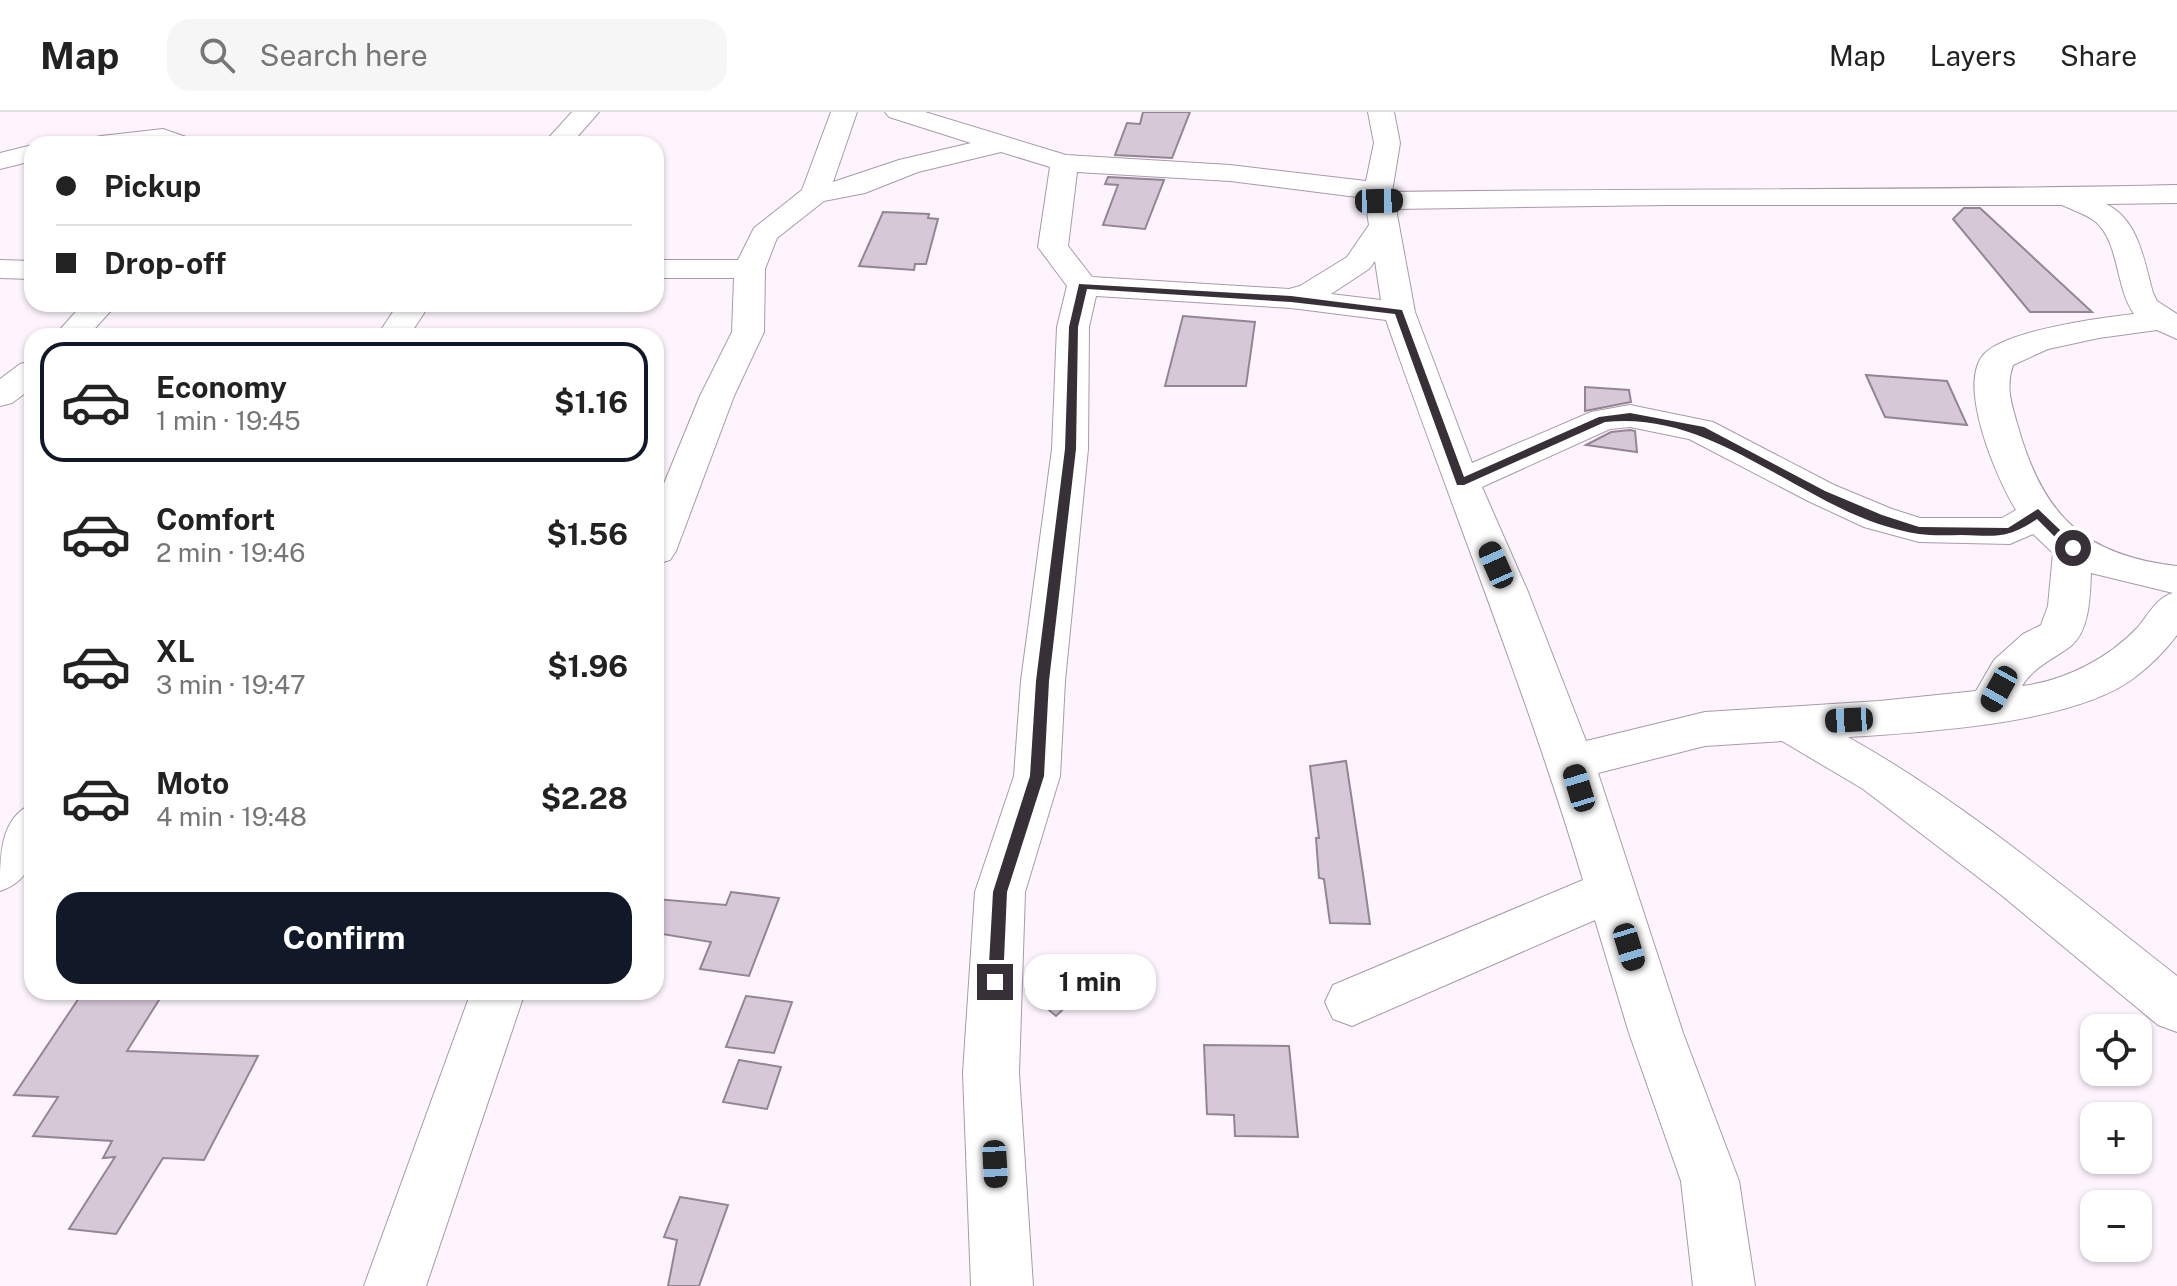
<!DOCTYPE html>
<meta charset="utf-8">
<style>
body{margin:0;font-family:"Public Sans",sans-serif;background:#f6f6f6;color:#222;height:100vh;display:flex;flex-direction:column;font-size:30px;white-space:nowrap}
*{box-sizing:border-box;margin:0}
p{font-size:26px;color:#767676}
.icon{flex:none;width:44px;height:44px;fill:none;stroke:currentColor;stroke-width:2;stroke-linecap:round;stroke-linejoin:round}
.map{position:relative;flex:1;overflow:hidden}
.drawer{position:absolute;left:24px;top:216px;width:640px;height:672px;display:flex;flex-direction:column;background:#fff;border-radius:24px;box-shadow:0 2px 6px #0004}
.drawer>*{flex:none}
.hud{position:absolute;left:24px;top:24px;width:640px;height:176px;border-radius:24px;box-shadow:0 2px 6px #0004;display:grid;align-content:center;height:176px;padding:0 32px;background:#fff}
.fabs{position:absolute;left:2080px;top:902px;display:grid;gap:16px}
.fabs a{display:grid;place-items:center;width:72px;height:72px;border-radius:16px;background:#fff;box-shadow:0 2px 6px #0004;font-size:40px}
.end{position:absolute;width:36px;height:36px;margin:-18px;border:10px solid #373137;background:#fff;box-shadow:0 0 0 4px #fff}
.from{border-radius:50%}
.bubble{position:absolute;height:56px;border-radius:24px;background:#fff;box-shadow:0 2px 6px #0004;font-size:26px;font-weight:700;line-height:56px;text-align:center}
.car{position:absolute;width:24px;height:48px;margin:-24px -12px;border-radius:10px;box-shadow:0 0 6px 2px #0007;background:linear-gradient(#222 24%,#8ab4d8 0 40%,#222 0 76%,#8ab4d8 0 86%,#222 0)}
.hud b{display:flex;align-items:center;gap:28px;height:76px;font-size:30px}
.hud b+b{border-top:2px solid #e0e0e0}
.hud i{width:20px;height:20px;background:#222}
ul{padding:14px 0 0;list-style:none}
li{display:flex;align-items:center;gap:24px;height:120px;margin:0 16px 12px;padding:0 16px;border:4px solid transparent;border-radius:24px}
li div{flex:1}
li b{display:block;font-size:30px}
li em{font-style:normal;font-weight:700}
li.active{border-color:#111827}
li>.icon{width:72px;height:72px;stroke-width:1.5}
.cta{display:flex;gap:16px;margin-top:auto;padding:16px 32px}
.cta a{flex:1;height:92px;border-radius:24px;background:#111827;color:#fff;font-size:32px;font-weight:700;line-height:92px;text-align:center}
header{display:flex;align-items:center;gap:48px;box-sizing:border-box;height:112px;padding:0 40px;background:#fff;border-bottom:2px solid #e0e0e0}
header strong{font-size:38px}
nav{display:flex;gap:44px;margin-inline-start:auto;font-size:28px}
.search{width:560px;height:72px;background:#f6f6f6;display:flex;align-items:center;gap:20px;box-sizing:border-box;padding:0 28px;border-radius:24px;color:#767676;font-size:30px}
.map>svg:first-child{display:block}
.building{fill:#d7c8d8;stroke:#938594;stroke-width:2}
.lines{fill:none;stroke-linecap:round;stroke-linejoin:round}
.minor-casing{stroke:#a99aaa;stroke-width:2}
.minor{fill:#fff;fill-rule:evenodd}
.route{fill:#373137}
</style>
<header>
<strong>Map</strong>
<div class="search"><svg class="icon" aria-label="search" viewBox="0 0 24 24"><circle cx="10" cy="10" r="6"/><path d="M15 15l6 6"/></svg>Search here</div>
<nav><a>Map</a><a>Layers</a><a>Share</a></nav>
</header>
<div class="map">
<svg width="2177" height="1174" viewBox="0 0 2177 1174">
<rect width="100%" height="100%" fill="#fdf4fd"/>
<path class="building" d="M1143,0H1190L1172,46L1115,43L1127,11L1140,12Z
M1108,65L1164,68L1145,117L1103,113L1118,73L1105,72Z
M1964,96H1980L2092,200H2030L1953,107Z
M883,100L929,102L928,106L938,107L926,152H915L914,158L859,154Z
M1183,204L1255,210L1246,274H1165Z
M1866,263L1947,269L1967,313L1885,305Z
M1585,275L1629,278L1631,290L1585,299Z
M1630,318L1635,319L1637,340L1586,333L1611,320Z
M1346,649L1363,762L1370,812L1330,811L1324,767L1319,766L1316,726H1319L1310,654Z
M731,780L779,786L749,864L700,857L711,830L656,821V787L726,793Z
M1052,843L1088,874L1056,904L1025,878V868Z
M83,880H164L127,939L258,944L204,1048L163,1046L116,1122L69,1117L115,1045L103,1046L112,1029L33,1024L58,985L14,983Z
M746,884L792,890L774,941L726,935Z
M1204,933L1289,934L1298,1025L1235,1024L1234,1003L1207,1002Z
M739,948L781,955L767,997L723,990Z
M680,1085L728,1093L699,1174H668L677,1128L664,1125Z"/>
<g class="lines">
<defs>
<path id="minor" d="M572,0H599L571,32H543Z
M831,0H857L833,70L899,48L971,31L889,5L885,0H925L1066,43L1230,53L1366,69L1374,31L1368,0H1394L1400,31L1392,80C1654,76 1916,79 2177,73V91L2106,92C2139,108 2144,149 2153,181L2157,189L2177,202V227L2157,218L2099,226L2048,237L2013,253C2005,277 2012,293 2019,318C2044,405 2086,444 2177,454V523C2165,539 2150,554 2134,566C2073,612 1924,620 1848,625C1966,691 2071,781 2177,864V920L2158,913L2000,782L1863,677L1782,629L1705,634L1598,661L1683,921L1739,1069L1755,1174H1693L1681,1069L1629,921L1595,808L1352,914L1333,907L1325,890L1333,873L1583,768C1526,578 1451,395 1386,208L1291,196L1096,184L1089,215L1088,337L1065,569L1060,664L1025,780L1019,961L1033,1174H971L963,961L975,780L1014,664L1021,569L1052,337L1057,215L1067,174L1038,135L1050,55L1001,40L918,60L865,81L824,89L777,126L765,157L764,220L734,284L676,439L670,448L656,452V391L700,284L732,220L734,166H656V148H738L754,116L802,78ZM1077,60L1230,69L1365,86L1369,113L1347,145L1300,174L1289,177L1092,165L1068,134ZM1666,93H2062C2073,98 2087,103 2096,110C2120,132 2115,175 2134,202C2099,206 2009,218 1985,241C1955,271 1997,367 2016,398L2002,406H1920L1892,397L1834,373L1713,310L1630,293L1591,300L1472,351L1415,200L1396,97ZM1375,149L1381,188L1331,182L1369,157ZM1630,315L1689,327L1808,389L1864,415L1919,430L2010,432L2033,422L2053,441L2048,494L2041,513L2023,522L1994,548L1976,579L1879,589L1705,600L1586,629L1528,480L1482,375L1610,317ZM2091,461L2173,481C2156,486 2149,502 2138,515C2109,546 2065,569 2022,574C2033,555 2054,547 2071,534C2090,518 2090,483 2091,461Z
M163,17L189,26L193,32H88L92,26L101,24Z
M32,33V49L0,57V41Z
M0,148L32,149V167L0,166Z
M83,192H117L88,224H54Z
M398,192H430L409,224H377Z
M32,249V276L12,291L0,294V267L20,252Z
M32,692C32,729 42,765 0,779C0,743 0,706 32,692Z
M471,880H525L426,1174H364Z"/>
</defs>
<use href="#minor" class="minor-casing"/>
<use href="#minor" class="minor"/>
</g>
<path class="route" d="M1079,172L1291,184L1402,198L1464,365L1599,305L1630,301L1704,315L1825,379L1882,403L1919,415L2008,416L2038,397L2079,436L2069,439L2037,407C2007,427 1997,424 1962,423C1948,423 1933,424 1919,422C1807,405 1722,297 1605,310L1464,373H1457L1395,202L1291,190L1087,177L1078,215L1076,337L1049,569L1044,664L1007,780L1003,870L995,877L988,870L993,780L1030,664L1036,569L1065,337L1069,215Z"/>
</svg>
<div class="fabs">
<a><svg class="icon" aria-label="locate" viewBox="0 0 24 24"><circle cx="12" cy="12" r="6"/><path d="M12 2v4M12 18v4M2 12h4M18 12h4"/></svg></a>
<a>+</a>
<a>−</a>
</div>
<i class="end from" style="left:2073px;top:436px"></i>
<i class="end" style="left:995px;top:870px"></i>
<div class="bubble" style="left:1024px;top:842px;width:132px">1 min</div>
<i class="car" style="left:1379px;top:89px;rotate:89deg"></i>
<i class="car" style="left:1496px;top:453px;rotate:336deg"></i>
<i class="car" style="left:1999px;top:577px;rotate:209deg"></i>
<i class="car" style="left:1849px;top:608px;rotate:267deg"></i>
<i class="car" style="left:1579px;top:676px;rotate:343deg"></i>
<i class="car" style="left:1629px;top:835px;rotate:163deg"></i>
<i class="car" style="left:995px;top:1052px;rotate:177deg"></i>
<div class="hud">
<b><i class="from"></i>Pickup</b>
<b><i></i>Drop-off</b>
</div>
<section class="drawer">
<ul>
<li class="active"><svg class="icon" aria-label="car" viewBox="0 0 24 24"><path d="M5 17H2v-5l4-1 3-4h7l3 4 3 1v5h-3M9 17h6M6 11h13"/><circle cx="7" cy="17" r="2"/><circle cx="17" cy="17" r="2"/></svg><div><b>Economy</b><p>1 min · 19:45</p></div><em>$1.16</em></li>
<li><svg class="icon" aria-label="car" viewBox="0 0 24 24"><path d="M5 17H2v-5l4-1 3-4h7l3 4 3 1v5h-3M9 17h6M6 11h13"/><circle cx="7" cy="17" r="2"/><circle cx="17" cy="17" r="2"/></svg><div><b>Comfort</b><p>2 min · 19:46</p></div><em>$1.56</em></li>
<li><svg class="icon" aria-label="car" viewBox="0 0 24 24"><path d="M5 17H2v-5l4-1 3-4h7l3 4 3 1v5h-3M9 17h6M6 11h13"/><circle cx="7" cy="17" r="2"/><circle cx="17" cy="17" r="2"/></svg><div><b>XL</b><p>3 min · 19:47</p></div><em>$1.96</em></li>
<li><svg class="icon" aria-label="car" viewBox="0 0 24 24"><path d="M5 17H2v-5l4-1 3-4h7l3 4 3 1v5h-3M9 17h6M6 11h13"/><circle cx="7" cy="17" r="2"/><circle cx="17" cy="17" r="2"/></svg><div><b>Moto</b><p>4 min · 19:48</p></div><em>$2.28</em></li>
</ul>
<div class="cta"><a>Confirm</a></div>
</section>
</div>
